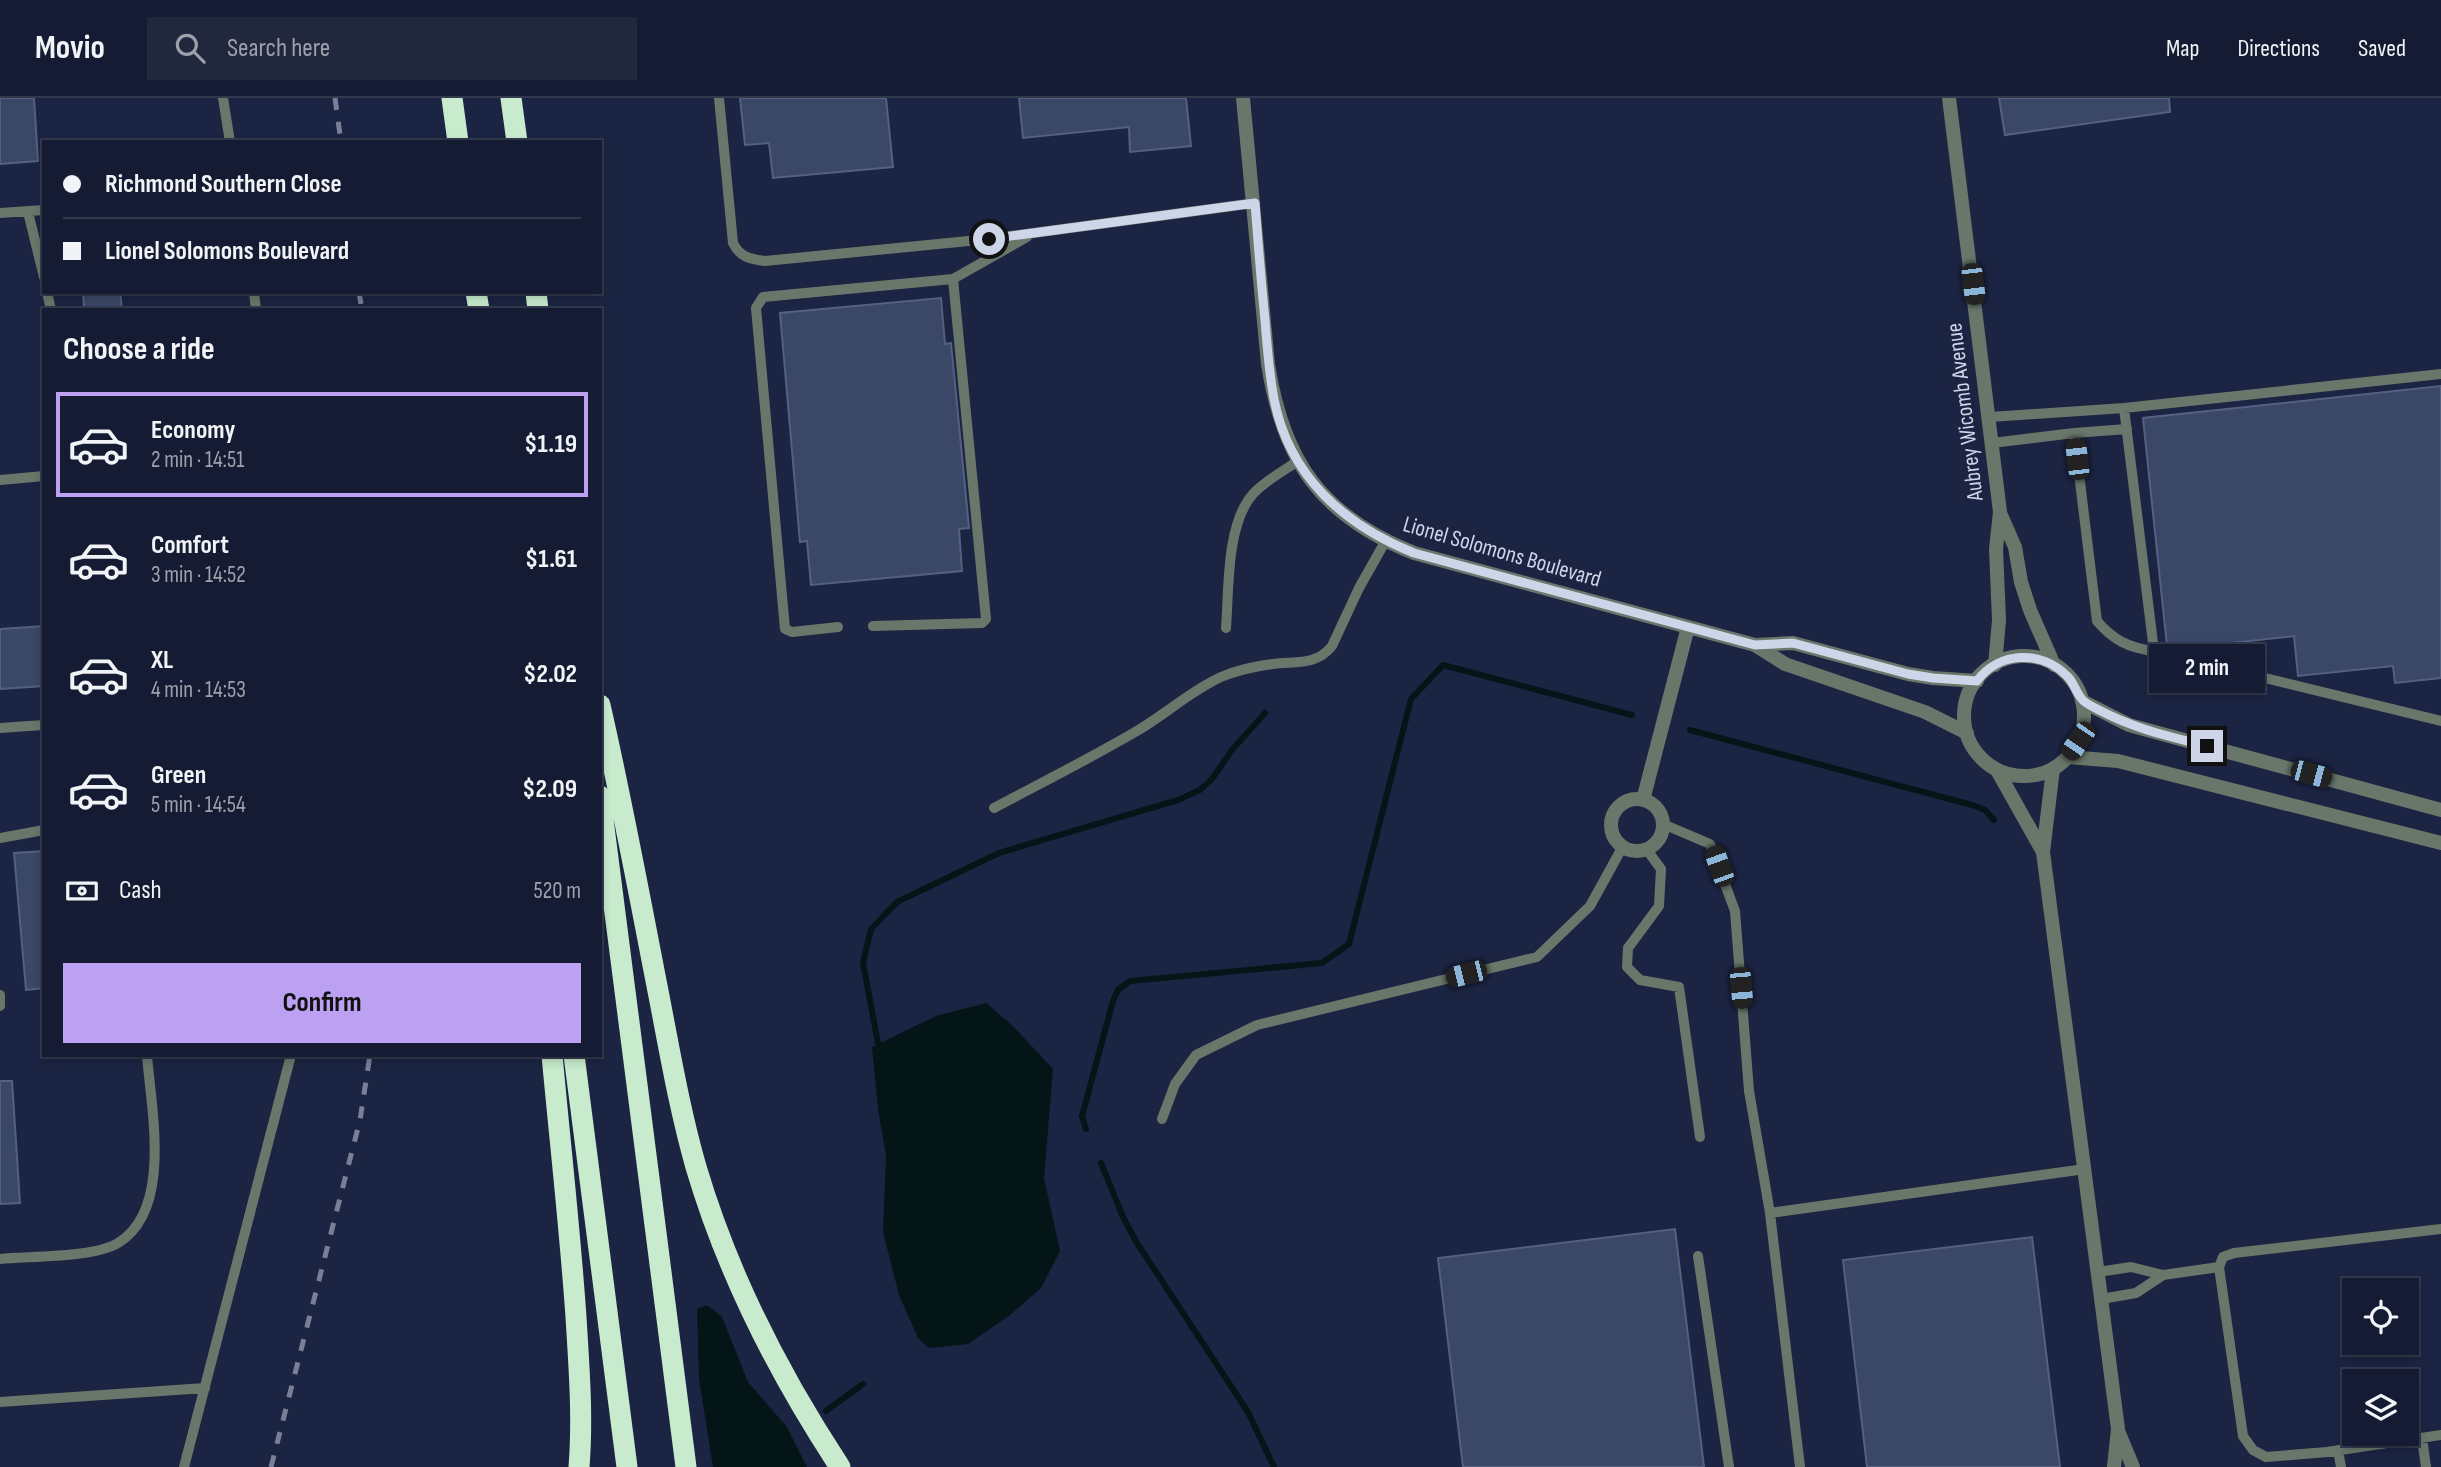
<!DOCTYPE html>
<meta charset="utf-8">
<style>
body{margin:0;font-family:"Sofia Sans Condensed",sans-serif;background:#21283e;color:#f1f3f6;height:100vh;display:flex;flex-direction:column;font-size:26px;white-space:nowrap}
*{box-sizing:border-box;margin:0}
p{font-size:23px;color:#9da1ac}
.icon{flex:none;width:38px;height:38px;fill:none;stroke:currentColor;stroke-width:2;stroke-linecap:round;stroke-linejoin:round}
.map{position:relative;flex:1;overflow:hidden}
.sheet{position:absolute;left:42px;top:210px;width:560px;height:749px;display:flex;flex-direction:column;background:#141b32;border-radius:0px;box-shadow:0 4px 10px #0003,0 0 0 2px #33394d}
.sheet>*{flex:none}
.hud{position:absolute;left:42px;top:42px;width:560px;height:154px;border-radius:0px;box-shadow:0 4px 10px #0003,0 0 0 2px #33394d;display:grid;align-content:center;height:154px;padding:0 21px;background:#141b32}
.fabs{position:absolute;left:2342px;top:1180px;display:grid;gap:14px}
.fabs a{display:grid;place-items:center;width:77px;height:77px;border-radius:0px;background:#141b32;box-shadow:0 4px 10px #0003,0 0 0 2px #33394d;font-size:35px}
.end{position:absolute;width:32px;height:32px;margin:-16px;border:9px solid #ced5e9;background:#111;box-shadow:0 0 0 4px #111}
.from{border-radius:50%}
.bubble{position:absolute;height:49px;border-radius:0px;background:#141b32;box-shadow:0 4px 10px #0003,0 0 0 2px #33394d;font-size:23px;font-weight:700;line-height:49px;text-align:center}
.car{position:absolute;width:21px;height:42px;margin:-21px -10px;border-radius:9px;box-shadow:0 0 5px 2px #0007;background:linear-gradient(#222 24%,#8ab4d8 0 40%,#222 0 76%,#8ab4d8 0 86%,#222 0)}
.hud b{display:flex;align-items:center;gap:24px;height:66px;font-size:26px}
.hud b+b{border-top:2px solid #33394d}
.hud i{width:18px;height:18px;background:#f1f3f6}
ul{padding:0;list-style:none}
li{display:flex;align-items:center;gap:21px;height:105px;margin:0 14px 10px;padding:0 7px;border:4px solid transparent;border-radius:0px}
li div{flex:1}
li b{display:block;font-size:26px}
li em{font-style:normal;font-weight:700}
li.on{border-color:#bca0f2}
li>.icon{width:63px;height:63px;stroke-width:1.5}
h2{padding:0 21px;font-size:32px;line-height:84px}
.pay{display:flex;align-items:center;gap:18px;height:77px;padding:0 21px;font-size:26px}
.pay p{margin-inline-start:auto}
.primary-button{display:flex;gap:14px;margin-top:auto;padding:14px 21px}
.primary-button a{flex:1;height:80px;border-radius:0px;background:#bca0f2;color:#111;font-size:28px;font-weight:700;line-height:80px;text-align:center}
header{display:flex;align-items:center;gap:42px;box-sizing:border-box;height:98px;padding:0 35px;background:#141b32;border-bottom:2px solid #33394d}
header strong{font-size:33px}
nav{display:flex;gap:38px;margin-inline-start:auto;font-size:24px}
.search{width:490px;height:63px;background:#21283e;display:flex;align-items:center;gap:18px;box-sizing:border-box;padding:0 24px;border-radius:0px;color:#9da1ac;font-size:26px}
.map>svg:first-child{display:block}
.water{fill:#041518}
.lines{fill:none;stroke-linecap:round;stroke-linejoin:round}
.stream{stroke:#041518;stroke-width:6}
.building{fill:#3b4767;stroke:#546082;stroke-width:2}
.service{stroke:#69776b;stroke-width:10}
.minor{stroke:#69776b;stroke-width:14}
.motorway{stroke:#c7ebcc;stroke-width:21}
.rail{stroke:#788098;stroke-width:5;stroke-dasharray:12 12;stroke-linecap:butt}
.route{stroke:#ced5e9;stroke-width:9}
.labels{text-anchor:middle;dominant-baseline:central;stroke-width:6;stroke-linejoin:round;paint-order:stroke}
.street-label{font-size:23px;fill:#ced5e9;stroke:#1b2442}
</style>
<header>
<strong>Movio</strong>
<div class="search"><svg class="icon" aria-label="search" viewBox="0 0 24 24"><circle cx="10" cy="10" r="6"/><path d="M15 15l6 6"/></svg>Search here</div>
<nav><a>Map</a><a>Directions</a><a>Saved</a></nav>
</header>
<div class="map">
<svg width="2441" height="1369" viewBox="0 0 2441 1369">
<rect width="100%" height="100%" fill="#1b2442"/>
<path class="water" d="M986,905L1011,926L1053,971L1044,1080L1060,1153L1041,1190L1010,1217L968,1246L929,1250L918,1240L899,1197L883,1134L886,1058L878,1011L872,949L936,918Z
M707,1207L722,1219L748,1284L787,1329L807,1369H713L699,1281L697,1211Z"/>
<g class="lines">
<path class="stream" d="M1690,632L1972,707L1985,712L1994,722
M878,945L863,865L871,831L897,804L999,755L1178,702L1200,692L1212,681L1232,652L1265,615
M1086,1031L1082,1018L1113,903L1118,892L1130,883L1322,865L1349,846L1411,601L1443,567L1632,617
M1101,1065L1123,1119L1137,1145L1248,1314L1274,1369
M826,1313L863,1286"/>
</g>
<path class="building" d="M0,0H34L38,63L0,66Z
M740,0H886L893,69L773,80L769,45L745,47Z
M1019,0H1186L1191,48L1130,54L1129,29L1023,40Z
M1999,0H2169L2170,14L2005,37Z
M83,194H120L122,212H84Z
M941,200L945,246L951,245L969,430L959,431L962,473L811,487L807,443L800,444L780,215Z
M2441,288V580L2395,585L2393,568L2298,578L2294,538L2177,551L2167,548L2143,320Z
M44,528V588L0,591V531Z
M44,753V890L26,892L14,755Z
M0,983H12L20,1105L0,1106Z
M1675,1131L1704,1369H1463L1438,1160Z
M2032,1139L2060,1369H1867L1843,1162Z"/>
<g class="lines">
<path class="service" d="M223,0L230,44
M719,0L733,145C740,159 749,161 765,163L989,141L1255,105
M28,114L44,179
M0,115L44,112
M47,194L51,212
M254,194L256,212
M1990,319L2124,310L2441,276
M2074,335L2097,523C2113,542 2129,550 2154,553L2124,310
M1992,345L2074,335L2127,331
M0,382L44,378
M873,528L982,525L986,521L953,181
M838,529L792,534L785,531L756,210L763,199L953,181L1027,139
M1226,530C1229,492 1226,426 1253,396C1265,383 1283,373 1298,363
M2154,553L2441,623
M0,630L44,627
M994,710C1041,685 1089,661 1135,634C1165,617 1190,593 1221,579C1238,572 1256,568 1273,566C1296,563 1316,568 1332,548L1359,490L1385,444
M1663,726L1710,746L1735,813L1749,993L1770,1115
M0,740L44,732
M1647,752L1661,771L1659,808L1628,850L1627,869L1640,882L1679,889L1700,1039
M0,897V908
M1162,1021L1175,986L1196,957L1257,927L1537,859L1590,808L1622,750
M2441,1131L2234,1155L2223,1159L2219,1169L2243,1338L2253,1352L2266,1359L2327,1354L2441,1337
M1698,1158L1729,1369
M0,1161C30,1158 93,1160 118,1145C173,1112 151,1011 147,957
M2098,1174L2131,1169L2163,1177L2219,1169
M2101,1201L2136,1195L2163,1177
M0,1304L205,1290
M2422,1340L2426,1369
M2338,1352L2341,1369
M184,1369L291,957
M1800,1369L1770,1115L2085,1071"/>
<path class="minor" d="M1243,0L1268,266C1283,363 1321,418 1414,455L1755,547L1785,566L1925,614L1967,635
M1949,0L2000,414L1996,451L1999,522L1995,567
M2000,415L2015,449L2021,484L2030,512L2054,567
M1755,547L1793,545L1908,576L1933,580L1977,583
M1964 618a60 60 0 1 1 120 0a60 60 0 1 1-120 0Z
M2082,603L2129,627L2441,712
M2068,659L2118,663L2441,745
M2053,671L2043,754L2118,1331L2114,1369
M1997,672L2043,754
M1611 727a26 26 0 1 1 52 0a26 26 0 1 1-52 0Z
M1643,702L1688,529
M2118,1333L2133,1369"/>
<path class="motorway" d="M452,0L458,44
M511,0L517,44
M476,194L479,212
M536,194L538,212
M600,607C622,703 640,801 659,898C670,955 680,1013 696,1069C728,1177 778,1275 840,1369
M600,698L686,1369
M552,957C560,1044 570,1132 576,1219C579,1269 583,1319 579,1369
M574,957L627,1369"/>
<path class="rail" d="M335,0L341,44
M359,194L362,212
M271,1369L360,1022L370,957"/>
</g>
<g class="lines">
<path class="route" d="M989,141L1255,105C1258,144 1261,183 1265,222C1267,248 1269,275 1274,301C1289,378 1344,427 1414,455L1755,547L1793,545L1908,576L1933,580L1977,583C1999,553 2042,552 2067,578C2075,585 2077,599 2085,604C2089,607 2095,610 2099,612C2135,631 2168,638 2207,648"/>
</g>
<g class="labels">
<g class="street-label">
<text transform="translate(1965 314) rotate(-97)">Aubrey Wicomb Avenue</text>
<text transform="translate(1502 454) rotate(16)">Lionel Solomons Boulevard</text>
</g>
</g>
</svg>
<div class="fabs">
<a><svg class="icon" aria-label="locate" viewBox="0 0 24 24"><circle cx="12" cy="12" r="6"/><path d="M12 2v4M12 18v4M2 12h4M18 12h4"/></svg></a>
<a><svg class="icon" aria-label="layers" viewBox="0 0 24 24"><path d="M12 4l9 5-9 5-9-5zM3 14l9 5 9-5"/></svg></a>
</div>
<i class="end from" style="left:989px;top:141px"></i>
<i class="end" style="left:2207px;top:648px"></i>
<div class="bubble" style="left:2149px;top:546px;width:116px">2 min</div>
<i class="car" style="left:1973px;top:186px;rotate:173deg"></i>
<i class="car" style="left:2077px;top:361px;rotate:353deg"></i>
<i class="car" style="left:2078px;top:643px;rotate:214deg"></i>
<i class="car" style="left:2311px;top:676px;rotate:105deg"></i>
<i class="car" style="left:1719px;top:768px;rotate:340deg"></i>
<i class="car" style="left:1466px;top:876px;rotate:256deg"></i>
<i class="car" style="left:1741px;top:890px;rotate:175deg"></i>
<div class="hud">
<b><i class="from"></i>Richmond Southern Close</b>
<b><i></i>Lionel Solomons Boulevard</b>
</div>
<section class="sheet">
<h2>Choose a ride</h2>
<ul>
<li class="on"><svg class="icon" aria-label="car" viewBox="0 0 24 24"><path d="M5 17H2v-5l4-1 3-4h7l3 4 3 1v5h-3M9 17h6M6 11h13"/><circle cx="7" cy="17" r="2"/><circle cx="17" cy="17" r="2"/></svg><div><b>Economy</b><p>2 min · 14:51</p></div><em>$1.19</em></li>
<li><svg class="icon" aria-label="car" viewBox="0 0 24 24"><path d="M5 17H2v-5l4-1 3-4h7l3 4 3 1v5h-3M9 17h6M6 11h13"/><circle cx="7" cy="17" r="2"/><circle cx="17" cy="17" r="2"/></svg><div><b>Comfort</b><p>3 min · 14:52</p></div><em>$1.61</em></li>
<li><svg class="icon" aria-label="car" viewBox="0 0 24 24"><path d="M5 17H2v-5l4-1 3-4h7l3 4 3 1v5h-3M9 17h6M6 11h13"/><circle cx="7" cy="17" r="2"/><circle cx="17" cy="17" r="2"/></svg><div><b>XL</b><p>4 min · 14:53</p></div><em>$2.02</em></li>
<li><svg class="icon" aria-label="car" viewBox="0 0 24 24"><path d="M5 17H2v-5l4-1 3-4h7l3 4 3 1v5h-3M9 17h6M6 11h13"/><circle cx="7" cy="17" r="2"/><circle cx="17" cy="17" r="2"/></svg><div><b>Green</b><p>5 min · 14:54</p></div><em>$2.09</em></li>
</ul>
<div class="pay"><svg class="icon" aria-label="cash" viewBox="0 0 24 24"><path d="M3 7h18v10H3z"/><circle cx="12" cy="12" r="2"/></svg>Cash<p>520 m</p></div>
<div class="primary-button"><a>Confirm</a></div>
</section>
</div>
